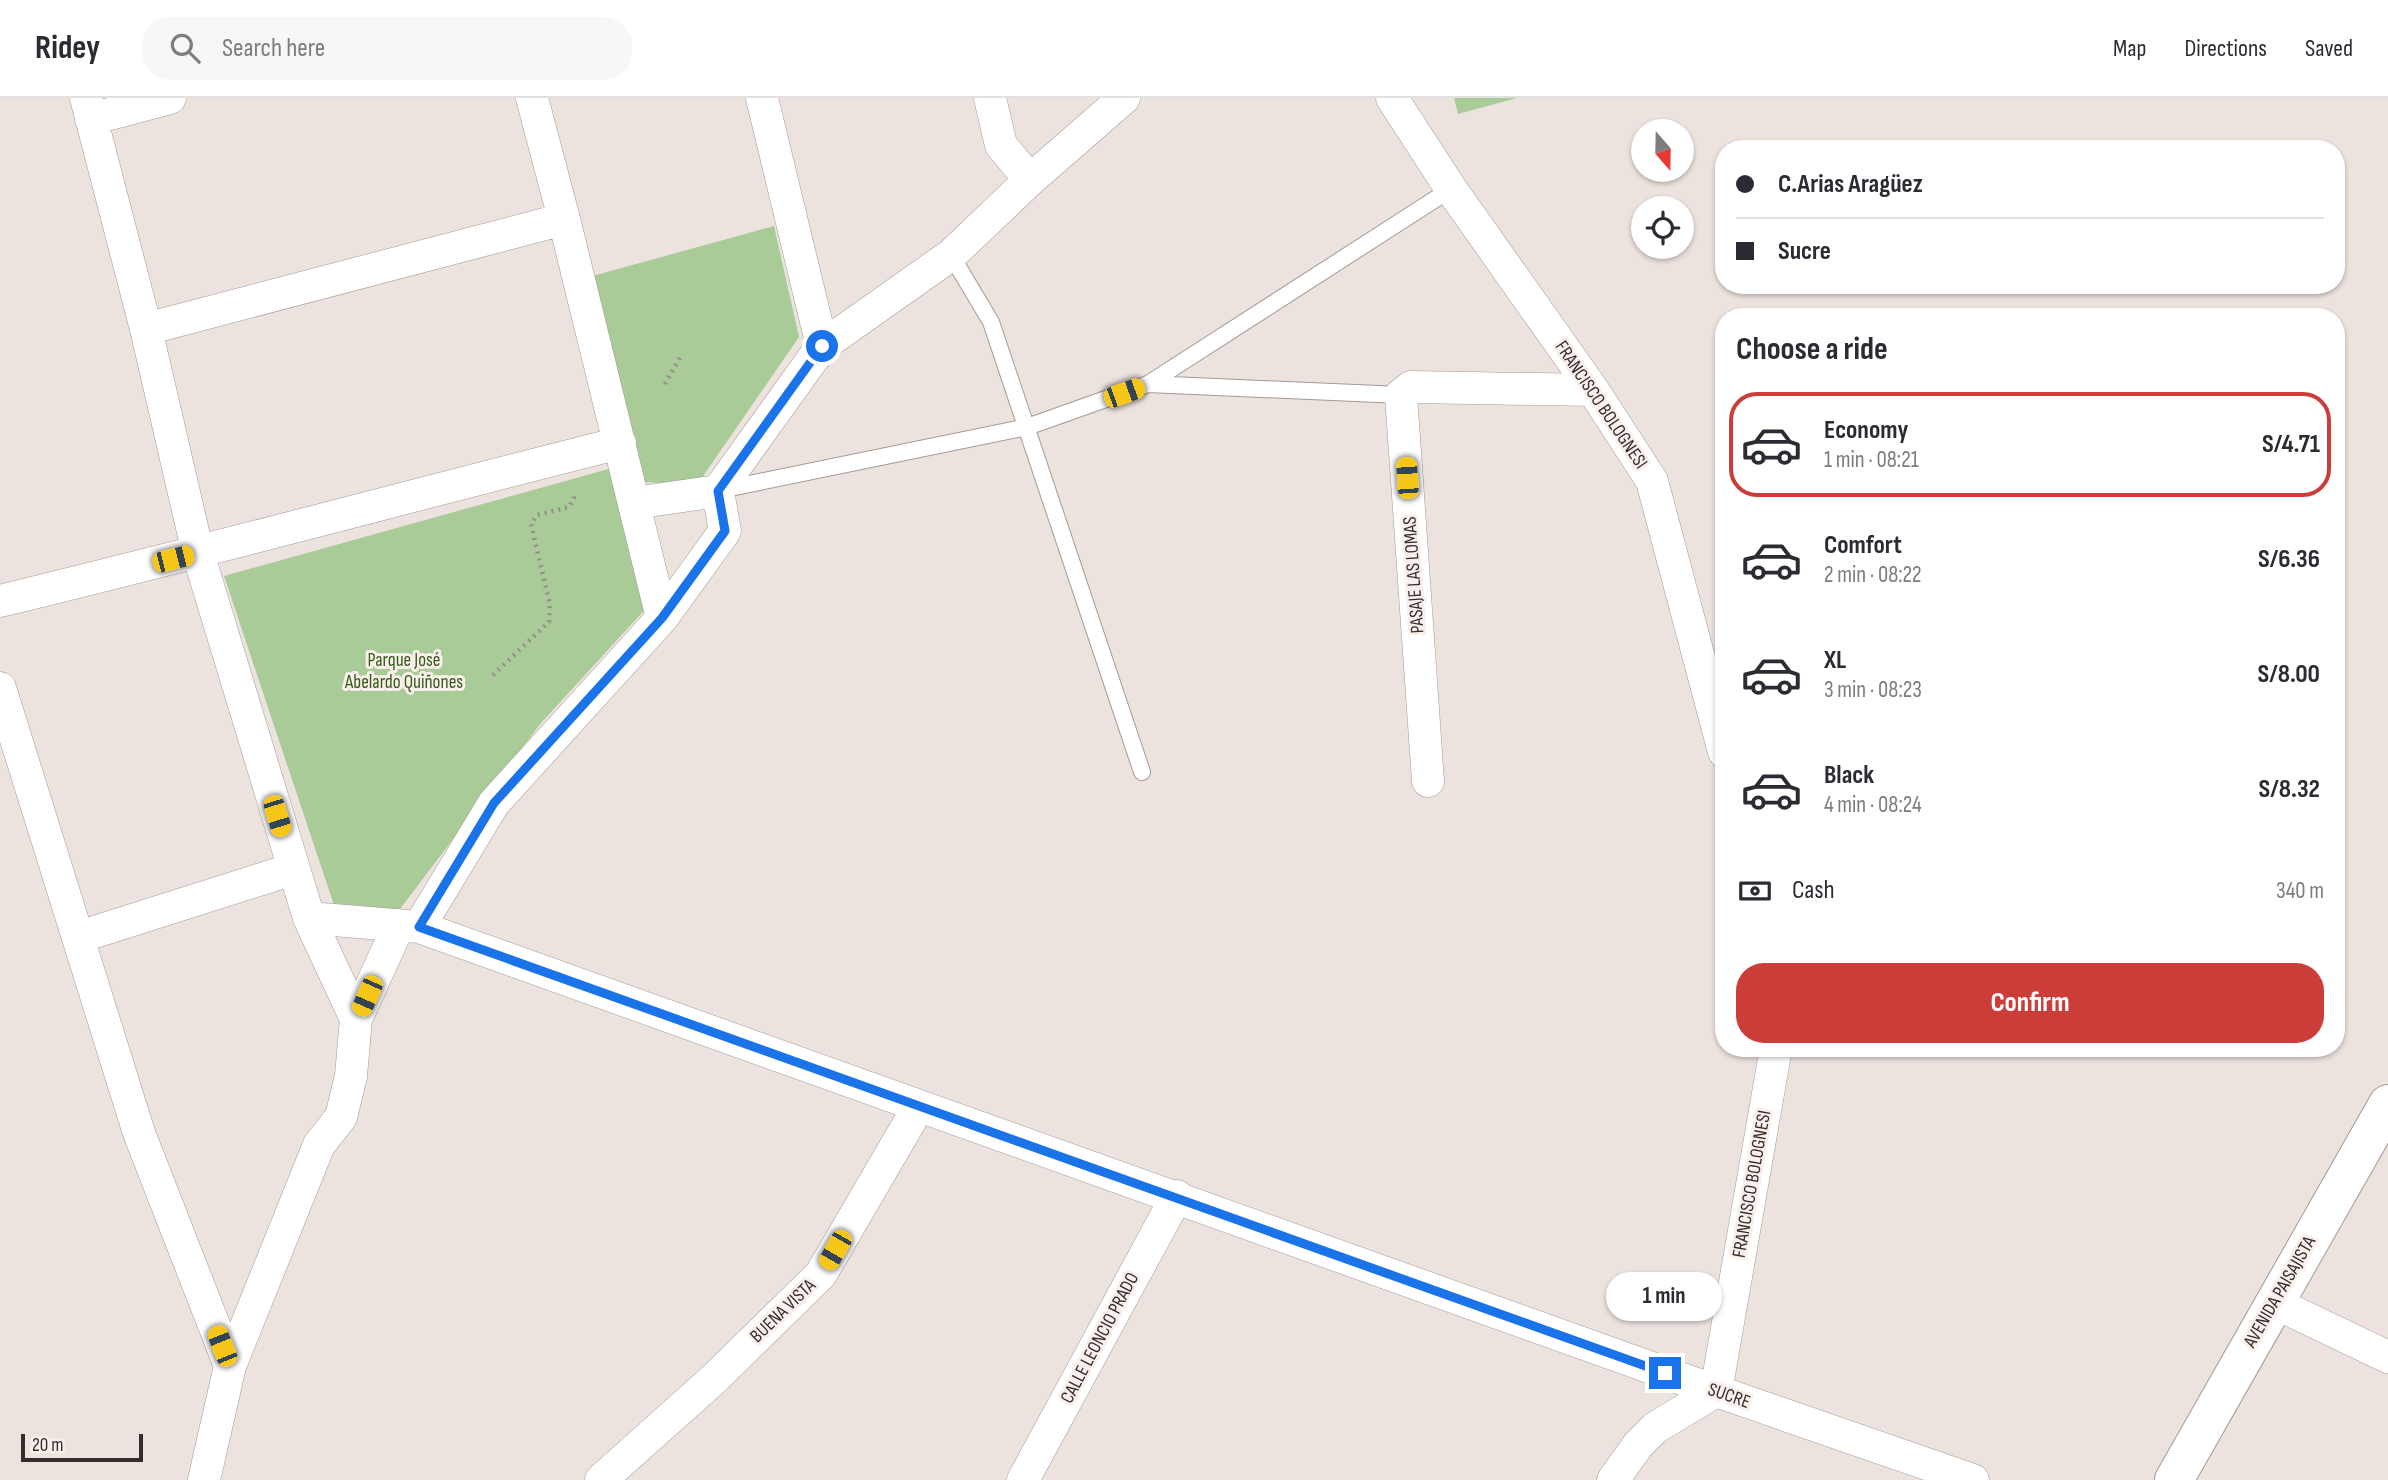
<!DOCTYPE html>
<meta charset="utf-8">
<style>
body{margin:0;font-family:"Sofia Sans Condensed",sans-serif;background:#f7f7f7;color:#2b2b33;height:100vh;display:flex;flex-direction:column;font-size:26px;white-space:nowrap}
*{box-sizing:border-box;margin:0}
p{font-size:23px;color:#7c7c81}
.icon{flex:none;width:38px;height:38px;fill:none;stroke:currentColor;stroke-width:2;stroke-linecap:round;stroke-linejoin:round}
.map{position:relative;flex:1;overflow:hidden}
.details{position:absolute;left:1715px;top:210px;width:630px;height:749px;display:flex;flex-direction:column;background:#fff;border-radius:28px;box-shadow:0 2px 5px #0004}
.details>*{flex:none}
.top-card{position:absolute;left:1715px;top:42px;width:630px;height:154px;border-radius:28px;box-shadow:0 2px 5px #0004;display:grid;align-content:center;height:154px;padding:0 21px;background:#fff}
.needle{width:46px;rotate:160deg}
.controls{position:absolute;left:1631px;top:21px;display:grid;gap:14px}
.controls a{display:grid;place-items:center;width:63px;height:63px;border-radius:50%;background:#fff;box-shadow:0 2px 5px #0004;font-size:35px}
.scale{position:absolute;left:21px;bottom:18px;width:122px;box-sizing:border-box;padding-left:7px;border:4px solid #322e2d;border-top:0;font-size:19px;line-height:24px;white-space:nowrap;color:#322e2d;-webkit-text-stroke:5px #faefeb;paint-order:stroke}
.end{position:absolute;width:32px;height:32px;margin:-16px;border:9px solid #1a73e8;background:#fff;box-shadow:0 0 0 4px #fff}
.from{border-radius:50%}
.bubble{position:absolute;height:49px;border-radius:24px;background:#fff;box-shadow:0 2px 5px #0004;font-size:23px;font-weight:700;line-height:49px;text-align:center}
.car{position:absolute;width:21px;height:42px;margin:-21px -10px;border-radius:9px;box-shadow:0 0 5px 2px #0007;background:linear-gradient(#f5c518 24%,#345 0 40%,#f5c518 0 76%,#345 0 86%,#f5c518 0)}
.top-card b{display:flex;align-items:center;gap:24px;height:66px;font-size:26px}
.top-card b+b{border-top:2px solid #e1e1e2}
.top-card i{width:18px;height:18px;background:#2b2b33}
ul{padding:0;list-style:none}
li{display:flex;align-items:center;gap:21px;height:105px;margin:0 14px 10px;padding:0 7px;border:4px solid transparent;border-radius:28px}
li div{flex:1}
li b{display:block;font-size:26px}
li em{font-style:normal;font-weight:700}
li.on{border-color:#cb3d38}
li>.icon{width:63px;height:63px;stroke-width:1.5}
h2{padding:0 21px;font-size:32px;line-height:84px}
.pay{display:flex;align-items:center;gap:18px;height:77px;padding:0 21px;font-size:26px}
.pay p{margin-inline-start:auto}
.cta{display:flex;gap:14px;margin-top:auto;padding:14px 21px}
.cta a{flex:1;height:80px;border-radius:28px;background:#cb3d38;color:#fff;font-size:28px;font-weight:700;line-height:80px;text-align:center}
header{display:flex;align-items:center;gap:42px;box-sizing:border-box;height:98px;padding:0 35px;background:#fff;border-bottom:2px solid #e1e1e2}
header strong{font-size:33px}
nav{display:flex;gap:38px;margin-inline-start:auto;font-size:24px}
.search{width:490px;height:63px;background:#f7f7f7;display:flex;align-items:center;gap:18px;box-sizing:border-box;padding:0 24px;border-radius:28px;color:#7c7c81;font-size:26px}
.map>svg:first-child{display:block}
.green{fill:#a9cb97}
.lines{fill:none;stroke-linecap:round;stroke-linejoin:round}
.lane-casing{stroke:#a39a96;stroke-width:18}
.street-casing{stroke:#a39a96;stroke-width:33}
.secondary-casing{stroke:#a39a96;stroke-width:40}
.path{stroke:#968e8c;stroke-width:4.5;stroke-dasharray:2 5;stroke-linecap:butt}
.lane{stroke:#fff;stroke-width:16}
.street{stroke:#fff;stroke-width:32}
.secondary{stroke:#fff;stroke-width:38}
.route{stroke:#1a73e8;stroke-width:9}
.labels{text-anchor:middle;dominant-baseline:central;stroke-width:6;stroke-linejoin:round;paint-order:stroke}
.street-label{font-size:19px;fill:#322e2d;stroke:#faefeb}
.park-label{font-size:19px;fill:#335a17;stroke:#faefeb}
</style>
<header>
<strong>Ridey</strong>
<div class="search"><svg class="icon" aria-label="search" viewBox="0 0 24 24"><circle cx="10" cy="10" r="6"/><path d="M15 15l6 6"/></svg>Search here</div>
<nav><a>Map</a><a>Directions</a><a>Saved</a></nav>
</header>
<div class="map">
<svg width="2388" height="1382" viewBox="0 0 2388 1382">
<rect width="100%" height="100%" fill="#ece2de"/>
<path class="green" d="M1454,0H1517L1458,16Z
M774,128L799,239L697,387L643,384L589,179Z
M612,370L650,506L541,625L397,815L334,807L224,478Z"/>
<g class="lines">
<defs>
<path id="lane" d="M951,157L991,224L1142,674
M1148,286L1401,297
M720,392L1027,329L1148,286L1451,91"/>
<path id="street" d="M86,0L146,231L198,455L309,820L356,921L351,978L341,1019L319,1047L230,1268L204,1382
M532,0L564,121L662,520
M762,0L822,248
M990,0L1001,47L1030,82
M1392,0L1451,91L1593,292L1652,383L1724,654
M91,21L170,0
M146,231L564,121
M634,405L718,393
M0,503C207,453 413,397 620,345
M0,590L139,1035L230,1268
M1428,683L1401,297L1411,289L1593,292
M309,820L419,829L1716,1293L1973,1382
M419,829L494,705L662,520L725,433L718,393L822,248L951,157L1030,82L1124,0
M79,839L293,771
M356,921L399,827
M2273,1204L2388,1259
M601,1382L715,1280L821,1176L919,1008
M1023,1382L1177,1098
M1613,1382L1638,1347L1655,1330L1716,1293L1776,950"/>
<path id="secondary" d="M2174,1382L2388,1006"/>
</defs>
<use href="#lane" class="lane-casing"/>
<use href="#street" class="street-casing"/>
<use href="#secondary" class="secondary-casing"/>
<path class="path" d="M665,286L681,258
M493,577L549,524L550,507L531,426L537,417L569,409L574,400V395"/>
<use href="#lane" class="lane"/>
<use href="#street" class="street"/>
<use href="#secondary" class="secondary"/>
</g>
<g class="lines">
<path class="route" d="M822,248L718,393L725,433L662,520L494,705L419,829L1665,1275"/>
</g>
<g class="labels">
<g class="street-label">
<text transform="translate(1601 307) rotate(56)">FRANCISCO BOLOGNESI</text>
<text transform="translate(1414 477) rotate(-94)">PASAJE LAS LOMAS</text>
<text transform="translate(1752 1086) rotate(-80)">FRANCISCO BOLOGNESI</text>
<text transform="translate(2280 1194) rotate(-60)">AVENIDA PAISAJISTA</text>
<text transform="translate(783 1213) rotate(-44)">BUENA VISTA</text>
<text transform="translate(1100 1240) rotate(-62)">CALLE LEONCIO PRADO</text>
<text transform="translate(1729 1298) rotate(19)">SUCRE</text>
</g>
<g class="park-label">
<text x="404" y="562">Parque José<tspan x="404" dy="22">Abelardo Quiñones</tspan></text>
</g>
</g>
</svg>
<div class="controls">
<a><svg class="needle" viewBox="-14 -14 28 28"><path d="M0-13l5 13h-10z" fill="#e53935"/><path d="M0 13l5-13h-10z" fill="#7c7c81"/></svg></a>
<a><svg class="icon" aria-label="locate" viewBox="0 0 24 24"><circle cx="12" cy="12" r="6"/><path d="M12 2v4M12 18v4M2 12h4M18 12h4"/></svg></a>
</div>
<div class="scale">20 m</div>
<i class="end from" style="left:822px;top:248px"></i>
<i class="end" style="left:1665px;top:1275px"></i>
<div class="bubble" style="left:1606px;top:1174px;width:116px">1 min</div>
<i class="car" style="left:1124px;top:295px;rotate:70deg"></i>
<i class="car" style="left:1407px;top:380px;rotate:356deg"></i>
<i class="car" style="left:173px;top:461px;rotate:76deg"></i>
<i class="car" style="left:277px;top:718px;rotate:163deg"></i>
<i class="car" style="left:367px;top:898px;rotate:204deg"></i>
<i class="car" style="left:835px;top:1152px;rotate:210deg"></i>
<i class="car" style="left:222px;top:1248px;rotate:338deg"></i>
<div class="top-card">
<b><i class="from"></i>C.Arias Aragüez</b>
<b><i></i>Sucre</b>
</div>
<section class="details">
<h2>Choose a ride</h2>
<ul>
<li class="on"><svg class="icon" aria-label="car" viewBox="0 0 24 24"><path d="M5 17H2v-5l4-1 3-4h7l3 4 3 1v5h-3M9 17h6M6 11h13"/><circle cx="7" cy="17" r="2"/><circle cx="17" cy="17" r="2"/></svg><div><b>Economy</b><p>1 min · 08:21</p></div><em>S/4.71</em></li>
<li><svg class="icon" aria-label="car" viewBox="0 0 24 24"><path d="M5 17H2v-5l4-1 3-4h7l3 4 3 1v5h-3M9 17h6M6 11h13"/><circle cx="7" cy="17" r="2"/><circle cx="17" cy="17" r="2"/></svg><div><b>Comfort</b><p>2 min · 08:22</p></div><em>S/6.36</em></li>
<li><svg class="icon" aria-label="car" viewBox="0 0 24 24"><path d="M5 17H2v-5l4-1 3-4h7l3 4 3 1v5h-3M9 17h6M6 11h13"/><circle cx="7" cy="17" r="2"/><circle cx="17" cy="17" r="2"/></svg><div><b>XL</b><p>3 min · 08:23</p></div><em>S/8.00</em></li>
<li><svg class="icon" aria-label="car" viewBox="0 0 24 24"><path d="M5 17H2v-5l4-1 3-4h7l3 4 3 1v5h-3M9 17h6M6 11h13"/><circle cx="7" cy="17" r="2"/><circle cx="17" cy="17" r="2"/></svg><div><b>Black</b><p>4 min · 08:24</p></div><em>S/8.32</em></li>
</ul>
<div class="pay"><svg class="icon" aria-label="cash" viewBox="0 0 24 24"><path d="M3 7h18v10H3z"/><circle cx="12" cy="12" r="2"/></svg>Cash<p>340 m</p></div>
<div class="cta"><a>Confirm</a></div>
</section>
</div>
